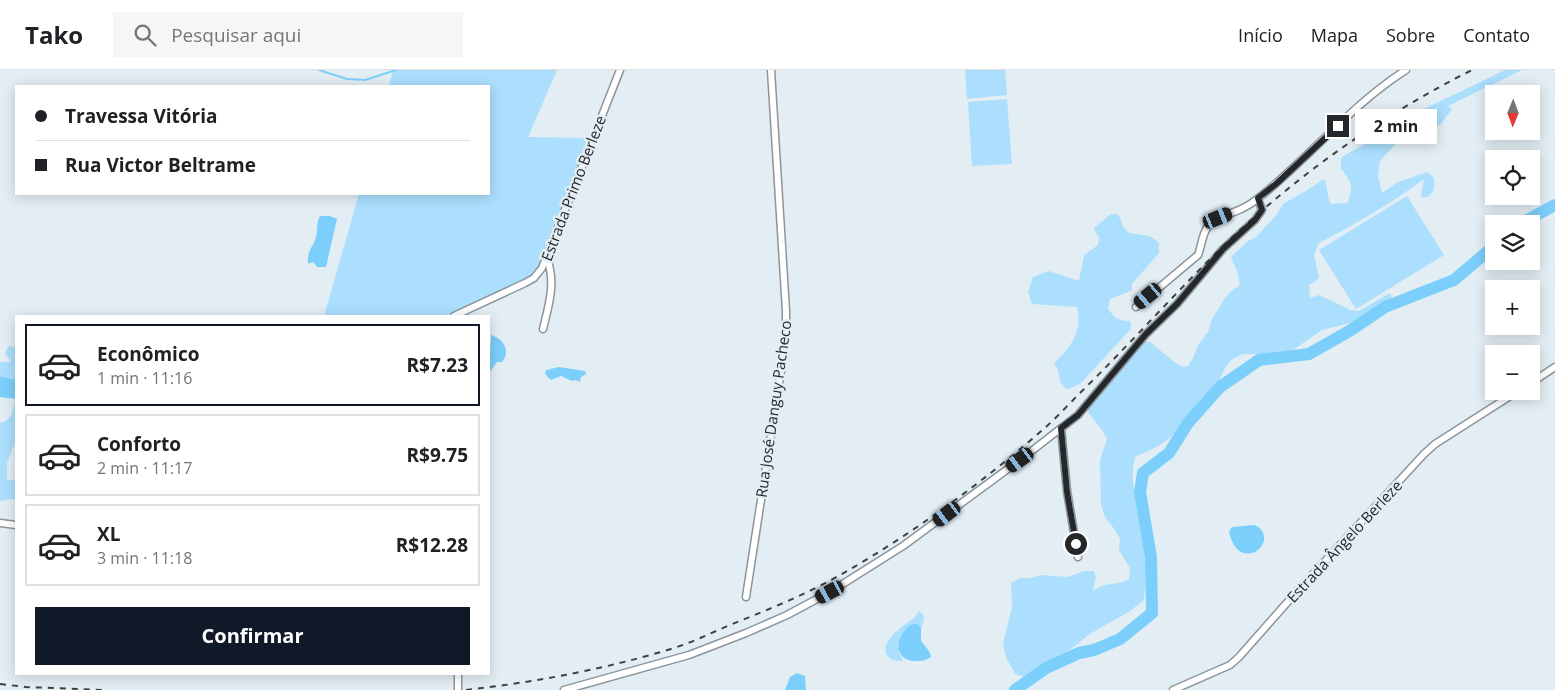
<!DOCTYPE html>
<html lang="pt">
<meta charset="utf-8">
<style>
body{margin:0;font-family:"Open Sans",sans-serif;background:#f6f6f6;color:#202124;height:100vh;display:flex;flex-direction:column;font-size:19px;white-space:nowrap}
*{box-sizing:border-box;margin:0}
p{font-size:16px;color:#757577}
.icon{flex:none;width:28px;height:28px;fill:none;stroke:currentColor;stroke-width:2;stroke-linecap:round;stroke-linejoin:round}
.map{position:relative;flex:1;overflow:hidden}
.sheet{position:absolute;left:15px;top:245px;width:475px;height:360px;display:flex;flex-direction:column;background:#fff;border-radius:0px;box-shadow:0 2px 12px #0003}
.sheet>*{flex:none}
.top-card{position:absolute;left:15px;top:15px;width:475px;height:110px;border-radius:0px;box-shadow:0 2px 12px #0003;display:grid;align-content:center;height:110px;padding:0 20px;background:#fff}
.needle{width:32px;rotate:181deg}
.fabs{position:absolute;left:1485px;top:15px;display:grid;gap:10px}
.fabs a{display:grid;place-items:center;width:55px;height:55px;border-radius:0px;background:#fff;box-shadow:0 2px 12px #0003;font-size:25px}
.end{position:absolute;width:22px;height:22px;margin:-11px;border:6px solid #24282a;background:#fff;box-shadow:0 0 0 2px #fff}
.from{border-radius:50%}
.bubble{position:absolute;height:35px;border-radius:0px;background:#fff;box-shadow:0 2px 12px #0003;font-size:16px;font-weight:700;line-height:35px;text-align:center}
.car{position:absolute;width:15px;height:30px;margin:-15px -8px;border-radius:6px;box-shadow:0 0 4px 1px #0007;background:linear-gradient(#222 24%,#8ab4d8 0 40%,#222 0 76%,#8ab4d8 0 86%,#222 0)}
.top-card b{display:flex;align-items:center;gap:18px;height:48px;font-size:19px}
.top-card b+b{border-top:1px solid #e0e0e0}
.top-card i{width:12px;height:12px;background:#202124}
ul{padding:9px 0 0;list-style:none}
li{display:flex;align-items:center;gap:15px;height:82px;margin:0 10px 8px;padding:0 10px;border:2px solid #e0e0e0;border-radius:0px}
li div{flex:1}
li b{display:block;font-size:19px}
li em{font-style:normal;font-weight:700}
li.current{border-color:#111827}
li>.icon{width:45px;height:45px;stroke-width:1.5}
.cta{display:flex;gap:10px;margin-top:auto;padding:10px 20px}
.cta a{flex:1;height:58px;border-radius:0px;background:#111827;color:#fff;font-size:20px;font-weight:700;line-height:58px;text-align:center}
header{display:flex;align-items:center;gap:30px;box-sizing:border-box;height:70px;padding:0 25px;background:#fff;border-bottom:1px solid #e0e0e0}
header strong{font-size:24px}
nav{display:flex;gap:28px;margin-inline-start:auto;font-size:18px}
.search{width:350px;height:45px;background:#f6f6f6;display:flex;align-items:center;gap:12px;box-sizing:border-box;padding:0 18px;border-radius:0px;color:#757577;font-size:19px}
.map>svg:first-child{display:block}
.green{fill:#abdffd}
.water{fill:#7ccffb}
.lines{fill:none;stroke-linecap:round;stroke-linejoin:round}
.stream{stroke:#7ccffb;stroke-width:2}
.river{stroke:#7ccffb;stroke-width:12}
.minor-casing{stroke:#8b959b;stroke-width:9}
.minor{stroke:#fff;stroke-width:6}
.rail{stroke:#3d4144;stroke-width:2;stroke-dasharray:6 6;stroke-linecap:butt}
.route{stroke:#24282a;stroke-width:6}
.labels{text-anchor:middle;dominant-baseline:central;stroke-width:5;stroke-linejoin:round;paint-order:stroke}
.street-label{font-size:15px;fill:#24282a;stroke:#e3eef4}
</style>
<header>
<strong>Tako</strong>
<div class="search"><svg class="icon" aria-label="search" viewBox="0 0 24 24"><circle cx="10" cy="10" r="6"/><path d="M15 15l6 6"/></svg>Pesquisar aqui</div>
<nav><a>Início</a><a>Mapa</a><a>Sobre</a><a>Contato</a></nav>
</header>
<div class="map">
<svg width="1555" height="620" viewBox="0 0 1555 620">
<rect width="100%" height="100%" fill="#e3eef4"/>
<path class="green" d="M393,0H557L528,67L591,68L541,193L533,205L445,246H324L359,124H489V16H389Z
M965,0H1005L1007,25L967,29Z
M1505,0H1522L1448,36L1452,39L1441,54L1431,58L1414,59L1404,65L1380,91L1378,106L1382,123L1398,112L1427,102C1438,108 1436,119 1428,127H1422L1421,125L1424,109C1390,134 1356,154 1319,173L1314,185L1319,207L1315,212L1309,215L1310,228L1319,225L1351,240L1359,241L1390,223L1392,228L1378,235L1365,245L1350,253L1322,260L1293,280L1277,284H1243C1222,291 1225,305 1214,319C1201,334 1182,359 1167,370C1157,378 1146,382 1136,386C1125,413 1145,454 1146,483C1147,498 1145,514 1144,530L1130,541L1090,564L1067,582L1025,607L1015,604L1006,587L1003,574L1012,537L1011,513L1020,508H1031L1041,505L1068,507L1084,501H1094L1096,507L1093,521C1108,510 1115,517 1129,509L1130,498L1119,480L1120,469L1115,460L1105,447L1101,435L1100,390L1107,369L1102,360L1088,342L1091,334L1145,272H1150L1173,291L1183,297L1188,296L1193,288L1198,275L1208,262L1212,249L1225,228L1230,222L1240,215L1237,201L1231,187L1248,171L1256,167L1277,144L1283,134L1304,122L1324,109C1328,116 1326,125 1331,134L1347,133C1354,117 1352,112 1341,99V89L1345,85L1381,65L1397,47L1413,40L1418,42Z
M1007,29L1012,94L972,96L968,32Z
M1407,126L1444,185L1356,239L1319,180Z
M1111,144H1117C1122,149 1121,154 1125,159C1130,166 1141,163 1148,166C1152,167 1156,170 1159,173V183L1132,214V220C1128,223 1116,226 1110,229L1108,238C1113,247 1118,251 1130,251L1131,256L1130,260L1080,314L1069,319L1065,318C1056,308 1062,304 1054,293C1071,278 1083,260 1077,237L1032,234L1028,222L1033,207L1049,201L1079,211L1084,185L1098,175L1099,167L1095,161L1094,158Z
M9,276L16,277V310L0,306V292H11L5,283Z
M16,329V370L7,393V411L16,409V430L11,429L0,431V353C13,351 12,339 16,329Z
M919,541L923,544L924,550L921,557L917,554L899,583L903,591C898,591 895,591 891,589C873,576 903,556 911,550C915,548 917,544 919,541Z"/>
<path class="water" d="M320,146H330L337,149L326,197H317L313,192L308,194C307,179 313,178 316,167C318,160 316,153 320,146Z
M491,265C504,269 511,281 502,292H497L489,303Z
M559,297L585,301L586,304L581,307L580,312L575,310L572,311L561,306L551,310L545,304L546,300Z
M0,306L16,310V329L0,327Z
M1255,455C1283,470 1239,507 1229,462L1232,457Z
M912,554H917L921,557V571L929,581L931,587C925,591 922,591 916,591C891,591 896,564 912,554Z
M797,603L805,606L806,620H785L790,607Z"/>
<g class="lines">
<path class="stream" d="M319,0L347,9L365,10L396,0"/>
<path class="river" d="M1520,154L1555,135
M1015,620L1046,598L1079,583L1094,580L1120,569L1152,543L1151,487L1140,422L1143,403L1169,383L1188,353L1220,317L1259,290L1309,284L1351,260L1385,237L1454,210L1494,176"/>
<defs>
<path id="minor" d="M1136,237L1198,185C1202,175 1202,162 1210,154C1218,146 1231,144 1241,139C1248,136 1255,131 1261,126C1310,87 1352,34 1406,0
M454,246L525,213L534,208L542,198L620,0
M543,259C549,234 556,213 547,188
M1531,313L1555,297
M1061,358L1067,421L1078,487
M0,453L16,455
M746,527L786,268V241L771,0
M458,604V620
M564,620L689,585L746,563L787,545L830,522L903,476L1020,390L1078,345L1146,264L1177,234L1223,179L1255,150L1262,140L1258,129
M1173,620L1230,595L1239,587L1292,527L1424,384L1435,374L1518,321"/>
</defs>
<use href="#minor" class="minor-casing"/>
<use href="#minor" class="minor"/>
<path class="rail" d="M0,614L26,617L103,620
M466,620C536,612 606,599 674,578C693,572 711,563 730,555C767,540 805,525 840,505C911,465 986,410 1047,356C1059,345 1070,333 1081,322C1126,278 1168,231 1212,187C1287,112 1378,47 1472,0"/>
</g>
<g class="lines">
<path class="route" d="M1076,474L1067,422L1061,358L1078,345L1146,264L1177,234L1223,179L1255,150L1262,140L1258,128L1276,114L1338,56"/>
</g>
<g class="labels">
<g class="street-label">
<text transform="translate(573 118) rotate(-69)">Estrada Primo Berleze</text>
<text transform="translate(773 339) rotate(-82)">Rua José Danguy Pacheco</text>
<text transform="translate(1344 471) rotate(-47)">Estrada Ângelo Berleze</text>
</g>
</g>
</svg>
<div class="fabs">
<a><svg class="needle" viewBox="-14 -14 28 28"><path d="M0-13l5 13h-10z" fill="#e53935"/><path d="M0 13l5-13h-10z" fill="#757577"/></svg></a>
<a><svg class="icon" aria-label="locate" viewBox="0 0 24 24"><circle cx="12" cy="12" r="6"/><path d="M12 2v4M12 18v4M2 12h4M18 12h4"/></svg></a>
<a><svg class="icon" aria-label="layers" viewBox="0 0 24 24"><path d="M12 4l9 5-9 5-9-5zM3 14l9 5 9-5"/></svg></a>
<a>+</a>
<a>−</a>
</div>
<i class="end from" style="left:1076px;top:474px"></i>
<i class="end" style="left:1338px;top:56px"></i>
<div class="bubble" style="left:1355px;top:39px;width:82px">2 min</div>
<i class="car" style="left:1218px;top:148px;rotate:68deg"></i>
<i class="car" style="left:1148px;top:226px;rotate:230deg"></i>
<i class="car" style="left:1020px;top:390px;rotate:234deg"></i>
<i class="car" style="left:947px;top:444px;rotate:233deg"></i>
<i class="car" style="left:830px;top:522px;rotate:242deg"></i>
<div class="top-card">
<b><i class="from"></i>Travessa Vitória</b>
<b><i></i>Rua Victor Beltrame</b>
</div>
<section class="sheet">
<ul>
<li class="current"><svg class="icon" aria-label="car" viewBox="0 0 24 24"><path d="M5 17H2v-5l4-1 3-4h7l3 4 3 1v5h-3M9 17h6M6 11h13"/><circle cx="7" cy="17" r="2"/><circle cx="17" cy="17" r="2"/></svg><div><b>Econômico</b><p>1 min · 11:16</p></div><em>R$7.23</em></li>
<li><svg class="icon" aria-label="car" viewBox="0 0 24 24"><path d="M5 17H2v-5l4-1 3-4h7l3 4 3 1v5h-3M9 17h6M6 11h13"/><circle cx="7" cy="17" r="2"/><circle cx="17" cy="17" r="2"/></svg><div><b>Conforto</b><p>2 min · 11:17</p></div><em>R$9.75</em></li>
<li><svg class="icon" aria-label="car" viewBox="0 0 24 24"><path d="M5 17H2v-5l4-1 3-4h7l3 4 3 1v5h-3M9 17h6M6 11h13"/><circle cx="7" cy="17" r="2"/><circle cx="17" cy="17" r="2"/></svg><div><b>XL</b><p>3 min · 11:18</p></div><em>R$12.28</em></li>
</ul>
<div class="cta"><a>Confirmar</a></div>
</section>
</div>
